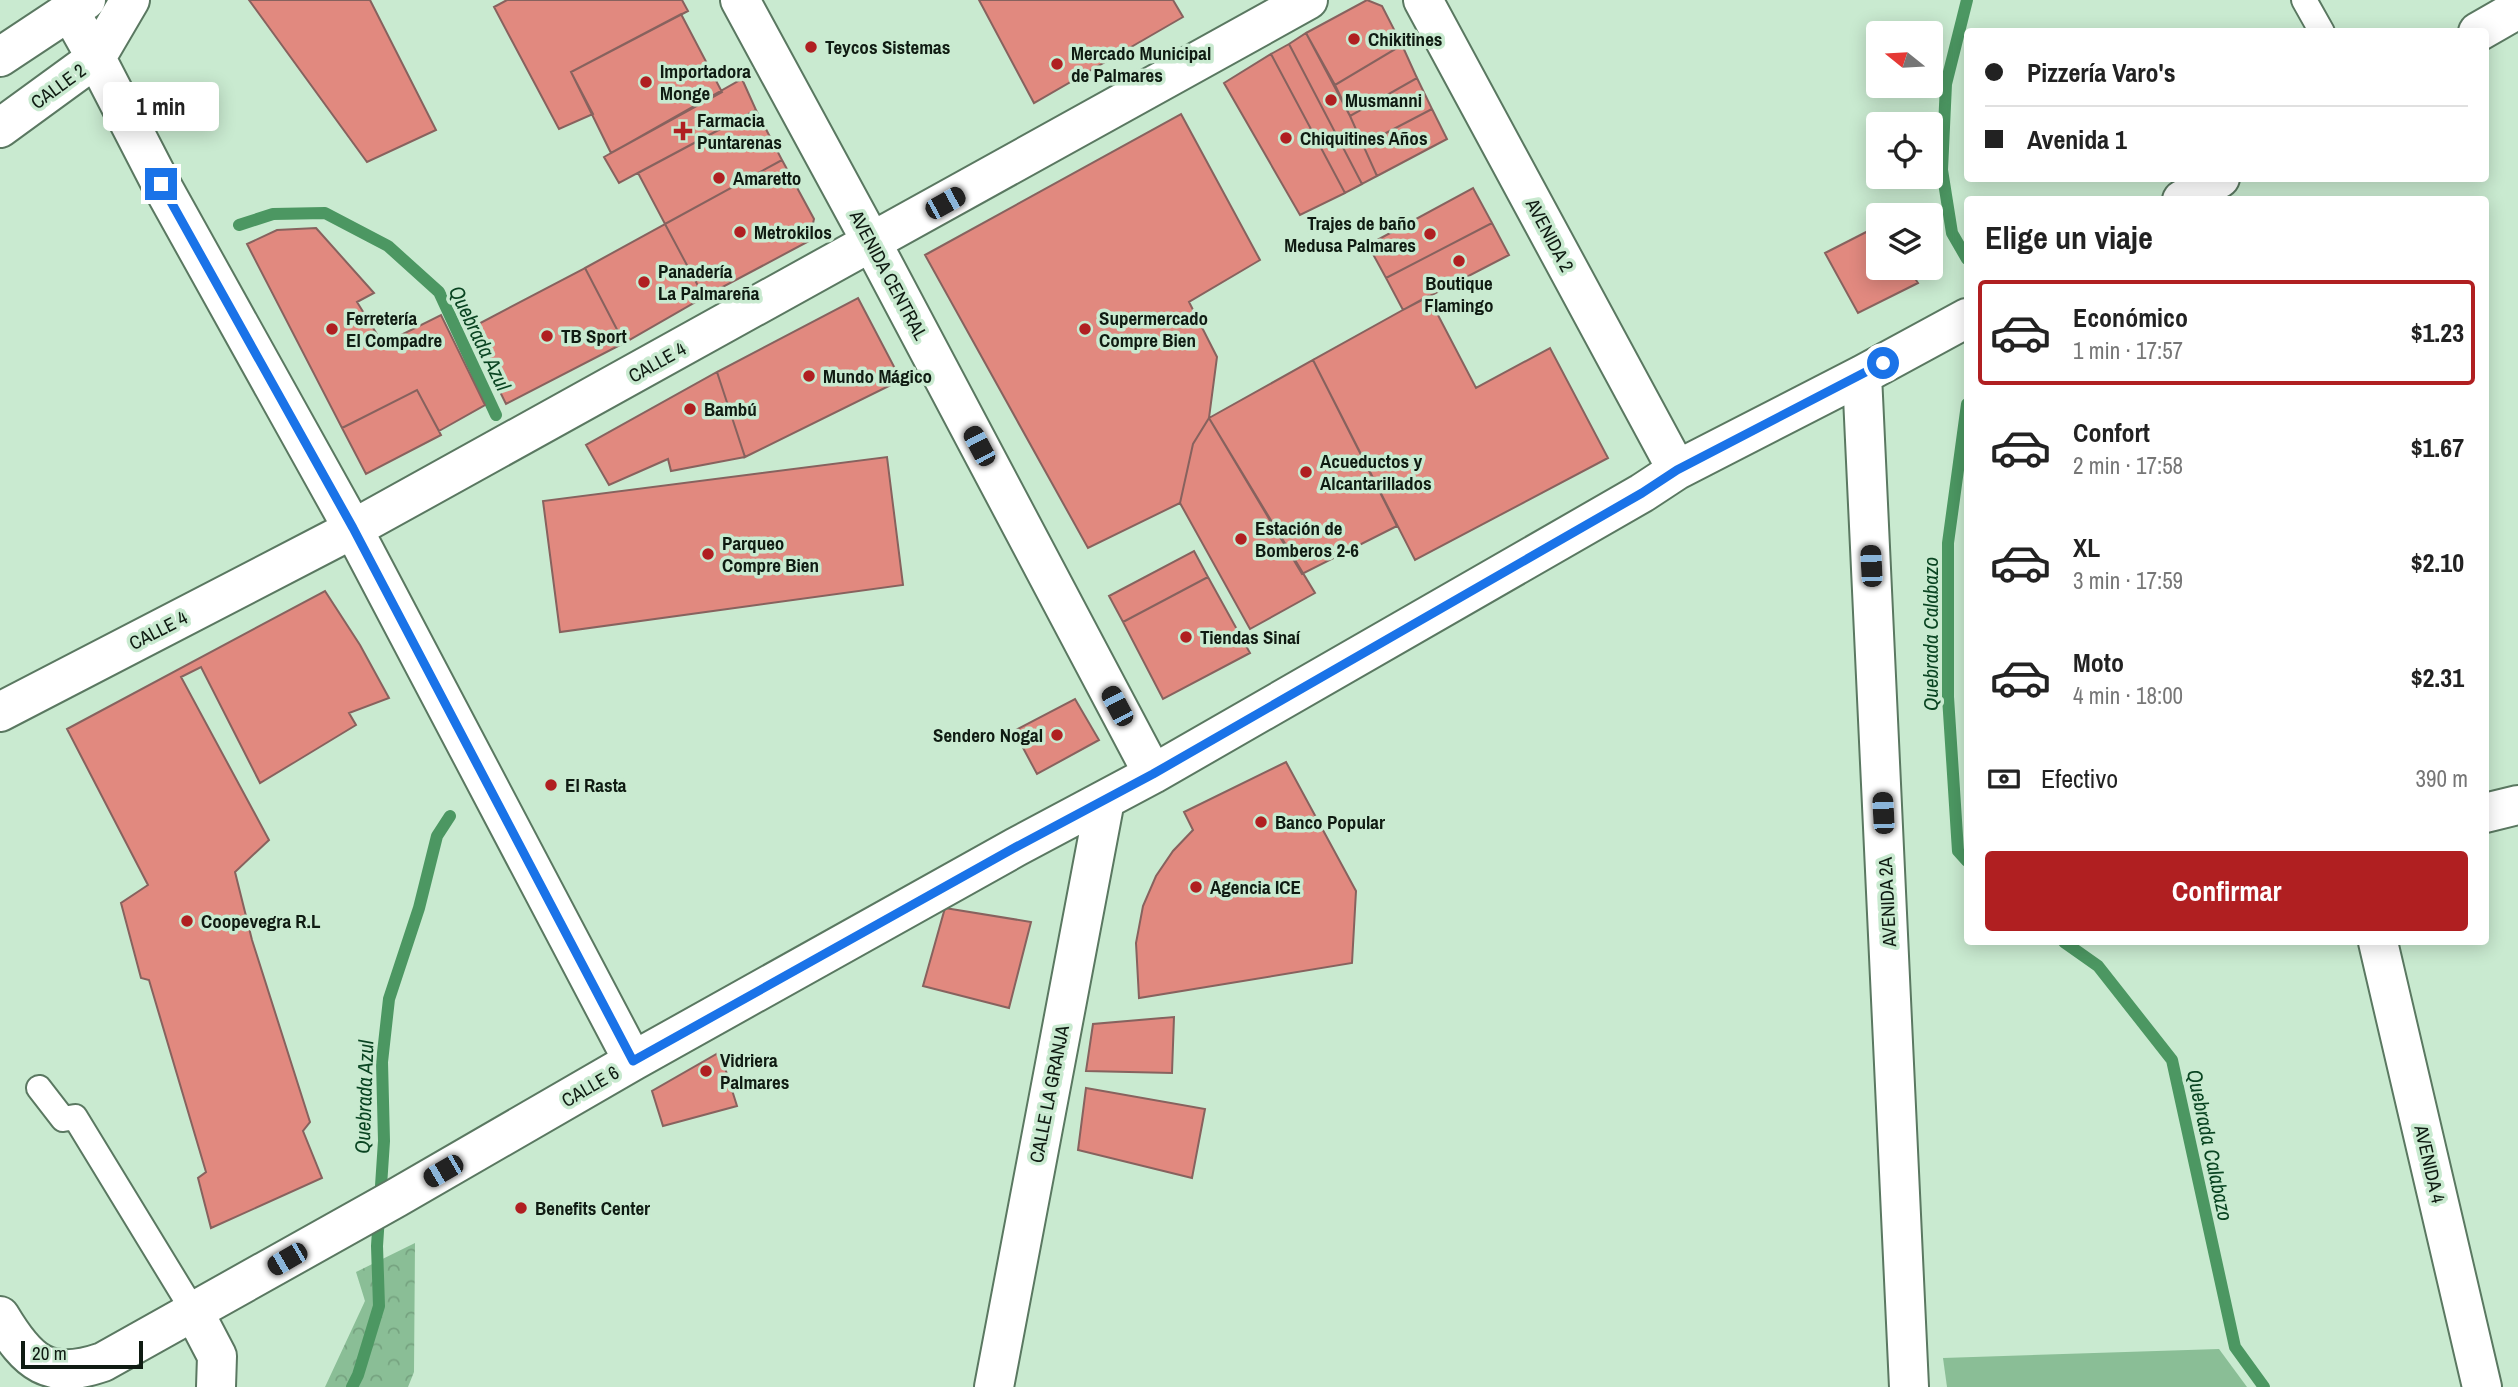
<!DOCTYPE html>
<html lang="es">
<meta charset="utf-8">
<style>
body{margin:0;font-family:"Archivo Narrow",sans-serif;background:#f2f2f2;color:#222;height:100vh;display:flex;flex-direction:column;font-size:26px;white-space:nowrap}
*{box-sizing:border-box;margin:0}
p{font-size:23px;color:#767676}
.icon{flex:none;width:38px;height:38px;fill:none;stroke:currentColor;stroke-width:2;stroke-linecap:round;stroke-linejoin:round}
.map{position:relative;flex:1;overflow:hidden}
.sheet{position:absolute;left:1964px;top:196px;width:525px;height:749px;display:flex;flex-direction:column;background:#fff;border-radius:7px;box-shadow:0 4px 18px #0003}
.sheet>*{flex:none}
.top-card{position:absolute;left:1964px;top:28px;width:525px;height:154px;border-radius:7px;box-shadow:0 4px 18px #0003;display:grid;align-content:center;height:154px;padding:0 21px;background:#fff}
.needle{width:46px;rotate:288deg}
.buttons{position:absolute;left:1866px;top:21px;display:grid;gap:14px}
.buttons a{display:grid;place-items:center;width:77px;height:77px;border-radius:7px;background:#fff;box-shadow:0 4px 18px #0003;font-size:35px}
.scale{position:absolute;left:21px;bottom:18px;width:122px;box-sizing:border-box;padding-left:7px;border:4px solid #0f1b12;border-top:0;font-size:19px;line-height:24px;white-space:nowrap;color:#0f1b12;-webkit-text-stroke:5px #c9ead0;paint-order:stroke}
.end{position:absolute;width:32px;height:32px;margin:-16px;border:9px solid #1a73e8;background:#fff;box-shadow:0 0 0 4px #fff}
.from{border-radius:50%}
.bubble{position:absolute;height:49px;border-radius:7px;background:#fff;box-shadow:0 4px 18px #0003;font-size:23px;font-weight:700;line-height:49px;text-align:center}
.car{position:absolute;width:21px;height:42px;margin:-21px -10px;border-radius:9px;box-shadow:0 0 5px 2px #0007;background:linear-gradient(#222 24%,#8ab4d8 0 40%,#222 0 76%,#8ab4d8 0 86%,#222 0)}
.top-card b{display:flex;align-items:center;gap:24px;height:66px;font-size:26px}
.top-card b+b{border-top:2px solid #e0e0e0}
.top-card i{width:18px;height:18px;background:#222}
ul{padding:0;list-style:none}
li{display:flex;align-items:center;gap:21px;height:105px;margin:0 14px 10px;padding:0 7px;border:4px solid transparent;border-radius:7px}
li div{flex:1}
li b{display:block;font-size:26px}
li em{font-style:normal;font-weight:700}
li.current{border-color:#b01f21}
li>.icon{width:63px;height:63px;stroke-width:1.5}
h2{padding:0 21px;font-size:32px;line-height:84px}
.pay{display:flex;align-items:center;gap:18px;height:77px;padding:0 21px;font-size:26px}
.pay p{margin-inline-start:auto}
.action{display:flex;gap:14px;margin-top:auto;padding:14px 21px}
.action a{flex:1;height:80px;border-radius:7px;background:#b01f21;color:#fff;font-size:28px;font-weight:700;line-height:80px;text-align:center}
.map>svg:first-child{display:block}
.forest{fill:url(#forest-crowns)}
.park{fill:#8abe96}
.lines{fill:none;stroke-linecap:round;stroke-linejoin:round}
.stream{stroke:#4c9762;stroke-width:12}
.building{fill:#e1897f;stroke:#87625e;stroke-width:2}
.service-casing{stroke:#5a7861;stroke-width:28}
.minor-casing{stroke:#5a7861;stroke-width:42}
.secondary-casing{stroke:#5a7861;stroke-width:42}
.service{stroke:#fff;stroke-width:24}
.minor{stroke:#fff;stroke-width:38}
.secondary{stroke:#fff;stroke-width:38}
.route{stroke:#1a73e8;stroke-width:9}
.poi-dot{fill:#b01f21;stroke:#c9ead0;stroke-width:2.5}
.labels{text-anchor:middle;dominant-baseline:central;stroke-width:7;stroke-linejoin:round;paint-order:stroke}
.poi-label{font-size:19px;font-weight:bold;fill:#0f1b12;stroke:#c9ead0;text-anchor:start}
.street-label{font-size:19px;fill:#0f1b12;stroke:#c9ead0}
.water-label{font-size:21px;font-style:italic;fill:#094421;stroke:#c9ead0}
</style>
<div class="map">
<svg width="2518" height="1387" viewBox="0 0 2518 1387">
<defs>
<pattern id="forest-crowns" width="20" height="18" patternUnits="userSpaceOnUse" patternTransform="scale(1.75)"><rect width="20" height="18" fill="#8abe96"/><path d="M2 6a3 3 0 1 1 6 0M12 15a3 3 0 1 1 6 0" fill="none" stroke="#76a380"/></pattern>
</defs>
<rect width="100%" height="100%" fill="#c9ead0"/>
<path class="forest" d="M415,1243L414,1372L408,1387H325L365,1301L356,1272Z"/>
<path class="park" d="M2219,1349L2247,1387H1947L1943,1358Z"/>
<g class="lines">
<path class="stream" d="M239,225L273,214L325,213L388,246L439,292L496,415
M1967,259L1952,233L1942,170L1946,84L1967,0
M1967,404L1948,543V697L1958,851L1967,861
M2064,942L2098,966L2172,1060L2235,1347L2264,1387
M352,1387L358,1375L379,1306L377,1246L384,1141L382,1062L389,999L419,908L437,836L450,816"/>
</g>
<path class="building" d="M249,0H370L436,130L367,162Z
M507,0H682L688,11L571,72L593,114L559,129L494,7Z
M979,0H1173L1183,17L1034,103Z
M1367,0L1382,6L1402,45L1335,85L1306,33Z
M681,14L722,92L611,153L571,72Z
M1306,33L1350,116L1377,176L1362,184L1289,44Z
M1289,44L1362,184L1345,193L1271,54Z
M1402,45L1417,78L1350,116L1335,85Z
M1271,54L1345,193L1300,215L1224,83Z
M1417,78L1432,109L1363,145L1350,116Z
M742,79L756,110L619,183L604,157Z
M1432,109L1447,139L1377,176L1363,145Z
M756,110L782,160L665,224L638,173Z
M1181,114L1260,260L1189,302L1217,357L1209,418L1193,444L1180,503L1088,548L925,255Z
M782,160L814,219L809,241L704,297L665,224Z
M1473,188L1492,223L1386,278L1368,245Z
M1492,223L1509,255L1403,310L1386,278Z
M665,224L704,297L624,343L585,268Z
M1878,226V268H1908L1918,283L1858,313L1825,253Z
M316,228L374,293L357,302L383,344L441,315L485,405L439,431L417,390L342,428L247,244L277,230Z
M585,268L624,343L506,404L469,329Z
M1428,296L1476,388L1550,348L1608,458L1415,560L1313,360Z
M858,298L901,380L745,457L717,372Z
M1313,360L1397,526L1302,574L1209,418Z
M717,372L745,457L671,471L668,459L609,485L586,445Z
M417,390L441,435L366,474L342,428Z
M1209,418L1315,593L1250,629L1180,503L1193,444Z
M887,457L903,585L560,632L543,501Z
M1194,551L1208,577L1123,622L1109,596Z
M1208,577L1250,653L1163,699L1123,622Z
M325,591L360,645L389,698L349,713L356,725L295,762L260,783L201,667L181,677L269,840L235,872L252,940L310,1122L303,1131L322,1178L211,1228L198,1178L206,1172L149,980L141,978L121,903L148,885L67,729Z
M1075,699L1099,740L1037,774L1014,731Z
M1286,762L1356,891L1352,963L1139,998L1136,943L1143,906L1156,876L1173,851L1193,830L1184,812Z
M945,908L1031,922L1009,1008L923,986Z
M1174,1017L1172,1073L1086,1071L1093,1024Z
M720,1052L737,1106L663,1126L652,1091Z
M1086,1088L1205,1109L1192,1178L1078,1150Z"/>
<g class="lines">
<defs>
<path id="service" d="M2304,0L2322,32
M39,1088L63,1119L75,1117L194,1312"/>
<path id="minor" d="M740,0L872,243L1153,774
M1423,0L1677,470
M2478,32L2518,9
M2182,200L2220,178
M1862,375L1909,1387
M0,712L353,529L633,1061
M2485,813L2518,805
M2378,942L2482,1387
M194,1312L217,1356L216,1387
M0,1316C28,1363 48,1381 103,1362L396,1198L633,1061L1016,847L1153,774L1642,493L1677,470L1862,375L1967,318
M994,1387L1105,800"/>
<path id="secondary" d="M69,10L96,58L161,184L353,529L1308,0
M0,57L86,0
M0,128L96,58L130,0"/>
</defs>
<use href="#service" class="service-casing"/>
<use href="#minor" class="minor-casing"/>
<use href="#secondary" class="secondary-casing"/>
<use href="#service" class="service"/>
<use href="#minor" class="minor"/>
<use href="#secondary" class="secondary"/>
</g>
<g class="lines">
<path class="route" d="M161,184L353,528L633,1061L1016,847L1153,774L1642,493L1677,470L1883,363"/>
</g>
<g class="poi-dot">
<circle cx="1354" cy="39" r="7"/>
<circle cx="811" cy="47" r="7"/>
<circle cx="1057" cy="64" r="7"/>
<circle cx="646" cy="82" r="7"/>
<circle cx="1331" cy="100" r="7"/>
<path d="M679.5 120.5h7v7h7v7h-7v7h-7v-7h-7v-7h7z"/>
<circle cx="1286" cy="138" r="7"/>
<circle cx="719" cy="178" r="7"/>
<circle cx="740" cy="232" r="7"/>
<circle cx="1430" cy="234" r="7"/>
<circle cx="1459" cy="261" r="7"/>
<circle cx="644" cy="282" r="7"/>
<circle cx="332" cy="329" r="7"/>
<circle cx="1085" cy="329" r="7"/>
<circle cx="547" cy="336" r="7"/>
<circle cx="809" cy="376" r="7"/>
<circle cx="690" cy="409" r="7"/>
<circle cx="1306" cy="472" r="7"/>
<circle cx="1241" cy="539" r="7"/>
<circle cx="708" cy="554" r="7"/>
<circle cx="1186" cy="637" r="7"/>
<circle cx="1057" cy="735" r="7"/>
<circle cx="551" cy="785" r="7"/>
<circle cx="1261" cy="822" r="7"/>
<circle cx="1196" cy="887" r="7"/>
<circle cx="187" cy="921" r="7"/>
<circle cx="706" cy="1071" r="7"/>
<circle cx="521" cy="1208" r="7"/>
</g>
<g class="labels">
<g class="poi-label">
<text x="1368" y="39">Chikitines</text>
<text x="825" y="47">Teycos Sistemas</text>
<text x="1071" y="53">Mercado Municipal<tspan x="1071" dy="22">de Palmares</tspan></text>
<text x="660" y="71">Importadora<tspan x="660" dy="22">Monge</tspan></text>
<text x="1345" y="100">Musmanni</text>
<text x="697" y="120">Farmacia<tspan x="697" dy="22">Puntarenas</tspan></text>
<text x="1300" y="138">Chiquitines Años</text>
<text x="733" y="178">Amaretto</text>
<text x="1416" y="223" text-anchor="end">Trajes de baño<tspan x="1416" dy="22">Medusa Palmares</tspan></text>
<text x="754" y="232">Metrokilos</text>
<text x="658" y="271">Panadería<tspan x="658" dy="22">La Palmareña</tspan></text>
<text x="1459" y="283" text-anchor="middle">Boutique<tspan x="1459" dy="22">Flamingo</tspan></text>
<text x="346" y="318">Ferretería<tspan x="346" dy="22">El Compadre</tspan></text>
<text x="1099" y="318">Supermercado<tspan x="1099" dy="22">Compre Bien</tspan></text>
<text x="561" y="336">TB Sport</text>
<text x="823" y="376">Mundo Mágico</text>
<text x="704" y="409">Bambú</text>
<text x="1320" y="461">Acueductos y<tspan x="1320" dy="22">Alcantarillados</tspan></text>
<text x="1255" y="528">Estación de<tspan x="1255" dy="22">Bomberos 2-6</tspan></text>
<text x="722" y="543">Parqueo<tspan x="722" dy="22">Compre Bien</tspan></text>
<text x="1200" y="637">Tiendas Sinaí</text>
<text x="1043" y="735" text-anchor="end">Sendero Nogal</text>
<text x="565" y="785">El Rasta</text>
<text x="1275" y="822">Banco Popular</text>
<text x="1210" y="887">Agencia ICE</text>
<text x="201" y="921">Coopevegra R.L</text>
<text x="720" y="1060">Vidriera<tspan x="720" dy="22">Palmares</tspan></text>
<text x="535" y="1208">Benefits Center</text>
</g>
<g class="street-label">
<text transform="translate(58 86) rotate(-36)">CALLE 2</text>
<text transform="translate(1550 235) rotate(62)">AVENIDA 2</text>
<text transform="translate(889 275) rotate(62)">AVENIDA CENTRAL</text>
<text transform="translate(657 362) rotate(-29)">CALLE 4</text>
<text transform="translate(158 630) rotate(-27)">CALLE 4</text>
<text transform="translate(1887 902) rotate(-93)">AVENIDA 2A</text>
<text transform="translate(590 1086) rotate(-30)">CALLE 6</text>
<text transform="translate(1049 1094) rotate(-79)">CALLE LA GRANJA</text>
<text transform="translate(2430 1164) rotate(77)">AVENIDA 4</text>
</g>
<g class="water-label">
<text transform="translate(480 338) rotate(64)">Quebrada Azul</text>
<text transform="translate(1930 634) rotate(-90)">Quebrada Calabazo</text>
<text transform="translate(364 1097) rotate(-88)">Quebrada Azul</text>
<text transform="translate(2210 1145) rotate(78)">Quebrada Calabazo</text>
</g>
</g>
</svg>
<div class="buttons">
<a><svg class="needle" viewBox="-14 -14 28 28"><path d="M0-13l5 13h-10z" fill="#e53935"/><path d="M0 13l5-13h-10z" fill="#767676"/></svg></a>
<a><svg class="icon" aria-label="locate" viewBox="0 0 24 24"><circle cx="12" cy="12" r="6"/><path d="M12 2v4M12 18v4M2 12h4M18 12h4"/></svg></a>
<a><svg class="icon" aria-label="layers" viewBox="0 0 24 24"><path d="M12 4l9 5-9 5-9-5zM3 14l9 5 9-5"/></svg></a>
</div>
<div class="scale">20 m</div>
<i class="end from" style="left:1883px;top:363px"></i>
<i class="end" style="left:161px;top:184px"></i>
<div class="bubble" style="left:103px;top:82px;width:116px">1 min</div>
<i class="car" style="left:945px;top:203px;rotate:61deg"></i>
<i class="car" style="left:979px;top:446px;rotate:332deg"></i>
<i class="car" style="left:1871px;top:566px;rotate:357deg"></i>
<i class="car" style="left:1117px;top:706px;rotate:332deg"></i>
<i class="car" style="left:1883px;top:813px;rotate:357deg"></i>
<i class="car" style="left:443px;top:1171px;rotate:240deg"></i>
<i class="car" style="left:287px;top:1259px;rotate:240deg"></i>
<div class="top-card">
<b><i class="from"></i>Pizzería Varo's</b>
<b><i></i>Avenida 1</b>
</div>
<section class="sheet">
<h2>Elige un viaje</h2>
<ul>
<li class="current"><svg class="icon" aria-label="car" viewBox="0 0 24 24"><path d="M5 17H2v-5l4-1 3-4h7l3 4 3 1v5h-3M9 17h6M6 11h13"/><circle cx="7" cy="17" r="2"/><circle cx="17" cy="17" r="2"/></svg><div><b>Económico</b><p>1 min · 17:57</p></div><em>$1.23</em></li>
<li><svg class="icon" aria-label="car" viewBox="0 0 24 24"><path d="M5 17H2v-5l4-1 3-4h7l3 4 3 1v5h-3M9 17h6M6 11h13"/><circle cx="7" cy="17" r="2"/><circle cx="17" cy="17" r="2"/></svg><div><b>Confort</b><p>2 min · 17:58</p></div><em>$1.67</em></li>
<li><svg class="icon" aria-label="car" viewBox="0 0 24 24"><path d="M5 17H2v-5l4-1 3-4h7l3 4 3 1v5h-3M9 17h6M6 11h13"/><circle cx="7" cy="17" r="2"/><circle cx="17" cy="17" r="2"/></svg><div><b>XL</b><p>3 min · 17:59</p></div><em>$2.10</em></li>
<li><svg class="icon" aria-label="car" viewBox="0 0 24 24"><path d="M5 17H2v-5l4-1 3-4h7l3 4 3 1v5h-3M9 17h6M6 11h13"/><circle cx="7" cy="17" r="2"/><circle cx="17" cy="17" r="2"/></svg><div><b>Moto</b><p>4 min · 18:00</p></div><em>$2.31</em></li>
</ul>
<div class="pay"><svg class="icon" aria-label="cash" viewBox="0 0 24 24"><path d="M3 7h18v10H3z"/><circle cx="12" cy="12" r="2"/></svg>Efectivo<p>390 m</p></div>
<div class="action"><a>Confirmar</a></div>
</section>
</div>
